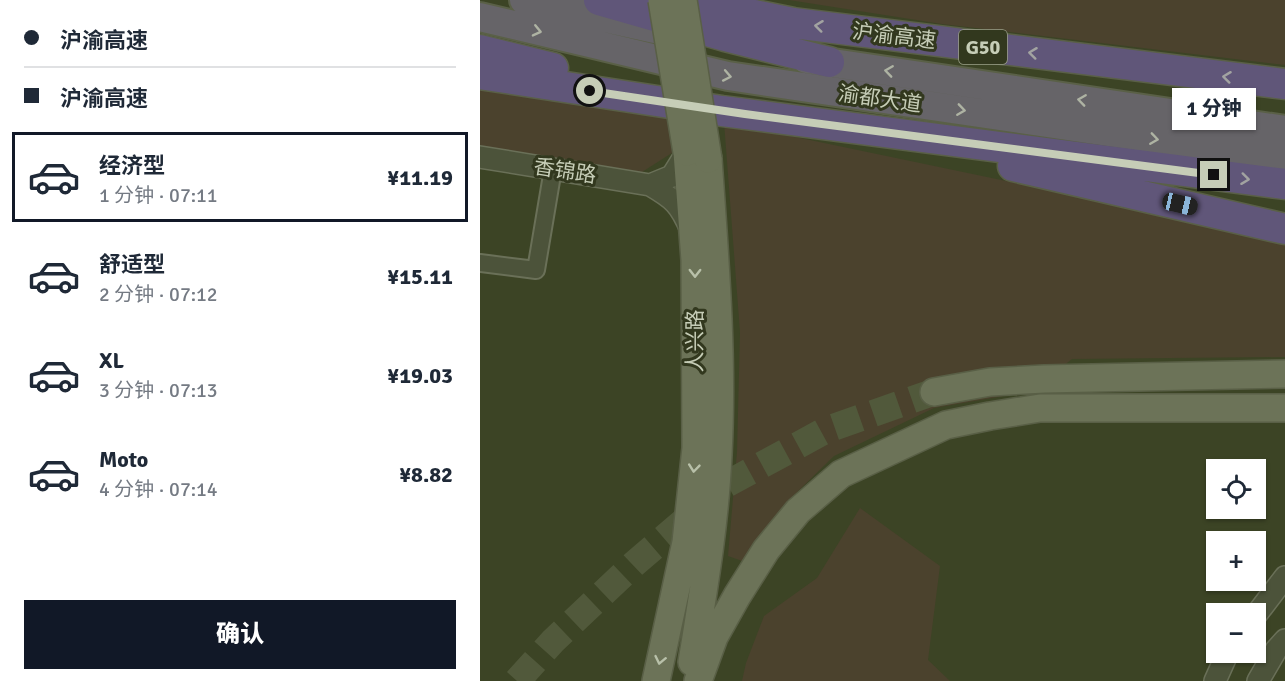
<!DOCTYPE html>
<html lang="zh">
<meta charset="utf-8">
<style>
body{margin:0;font-family:Signika,"Noto Sans SC",sans-serif;background:#f2f2f3;color:#1f2937;height:100vh;display:flex;flex-direction:column;font-size:22px;white-space:nowrap}
*{box-sizing:border-box;margin:0}
p{font-size:20px;color:#747a83}
.icon{flex:none;width:33px;height:33px;fill:none;stroke:currentColor;stroke-width:2;stroke-linecap:round;stroke-linejoin:round}
.map{position:relative;flex:1;overflow:hidden}
.panel{display:flex;flex-direction:column;background:#fff;width:480px}
.panel>*{flex:none}
.guide{display:grid;align-content:center;height:132px;padding:0 24px;background:#fff}
.controls{position:absolute;left:726px;top:459px;display:grid;gap:12px}
.controls a{display:grid;place-items:center;width:60px;height:60px;border-radius:0px;background:#fff;box-shadow:0 2px 4px #0004;font-size:30px}
.end{position:absolute;width:27px;height:27px;margin:-14px;border:8px solid #c6cdb7;background:#111;box-shadow:0 0 0 3px #111}
.from{border-radius:50%}
.bubble{position:absolute;height:42px;border-radius:0px;background:#fff;box-shadow:0 2px 4px #0004;font-size:20px;font-weight:800;line-height:42px;text-align:center}
.car{position:absolute;width:18px;height:36px;margin:-18px -9px;border-radius:8px;box-shadow:0 0 4px 2px #0007;background:linear-gradient(#222 24%,#8ab4d8 0 40%,#222 0 76%,#8ab4d8 0 86%,#222 0)}
.guide b{display:flex;align-items:center;gap:21px;height:57px;font-size:22px}
.guide b+b{border-top:2px solid #e0e1e3}
.guide i{width:15px;height:15px;background:#1f2937}
ul{padding:0;list-style:none}
li{display:flex;align-items:center;gap:18px;height:90px;margin:0 12px 9px;padding:0 12px;border:3px solid transparent;border-radius:0px}
li div{flex:1}
li b{display:block;font-size:22px}
li em{font-style:normal;font-weight:800}
li.active{border-color:#111827}
li>.icon{width:54px;height:54px;stroke-width:1.5}
.cta{display:flex;gap:12px;margin-top:auto;padding:12px 24px}
.cta a{flex:1;height:69px;border-radius:0px;background:#111827;color:#fff;font-size:24px;font-weight:800;line-height:69px;text-align:center}
main{display:flex;flex:1;min-height:0}
.map>svg:first-child{display:block}
.green{fill:#4b422d}
.lines{fill:none;stroke-linecap:round;stroke-linejoin:round}
.primary-tunnel{stroke:#51593b;stroke-width:27;stroke-dasharray:27 14;stroke-linecap:butt}
.minor-casing{stroke:#6a7058;stroke-width:20}
.tertiary-casing{stroke:#6a7058;stroke-width:24}
.primary-casing{stroke:#595f46;stroke-width:30}
.trunk-casing{stroke:#5a6047;stroke-width:32}
.motorway-casing{stroke:#5a6047;stroke-width:33}
.minor{stroke:#4c533a;stroke-width:16}
.tertiary{stroke:#4c533a;stroke-width:21}
.primary{stroke:#6c7358;stroke-width:27}
.trunk{stroke:#666468;stroke-width:28}
.motorway{stroke:#605679;stroke-width:30}
.primary-bridge-casing{stroke:#595f46;stroke-width:30;stroke-linecap:butt}
.primary-bridge{stroke:#6c7358;stroke-width:27}
.oneway{stroke:#a2a3a1}
.oneway2{stroke:#aeb3a3}
.oneway3{stroke:#b8c0a9}
.route{stroke:#c6cdb7;stroke-width:8}
.labels{text-anchor:middle;dominant-baseline:central;stroke-width:6;stroke-linejoin:round;paint-order:stroke}
.shield{fill:#32381e;stroke:#9aa089;stroke-width:1.5}
.shield-label{font-size:20px;font-weight:bold;fill:#c6cdb7}
.street-label{font-size:21px;fill:#c6cdb7;stroke:#32381e}
</style>
<main>
<section class="panel">
<div class="guide">
<b><i class="from"></i>沪渝高速</b>
<b><i></i>沪渝高速</b>
</div>
<ul>
<li class="active"><svg class="icon" aria-label="car" viewBox="0 0 24 24"><path d="M5 17H2v-5l4-1 3-4h7l3 4 3 1v5h-3M9 17h6M6 11h13"/><circle cx="7" cy="17" r="2"/><circle cx="17" cy="17" r="2"/></svg><div><b>经济型</b><p>1 分钟 · 07:11</p></div><em>¥11.19</em></li>
<li><svg class="icon" aria-label="car" viewBox="0 0 24 24"><path d="M5 17H2v-5l4-1 3-4h7l3 4 3 1v5h-3M9 17h6M6 11h13"/><circle cx="7" cy="17" r="2"/><circle cx="17" cy="17" r="2"/></svg><div><b>舒适型</b><p>2 分钟 · 07:12</p></div><em>¥15.11</em></li>
<li><svg class="icon" aria-label="car" viewBox="0 0 24 24"><path d="M5 17H2v-5l4-1 3-4h7l3 4 3 1v5h-3M9 17h6M6 11h13"/><circle cx="7" cy="17" r="2"/><circle cx="17" cy="17" r="2"/></svg><div><b>XL</b><p>3 分钟 · 07:13</p></div><em>¥19.03</em></li>
<li><svg class="icon" aria-label="car" viewBox="0 0 24 24"><path d="M5 17H2v-5l4-1 3-4h7l3 4 3 1v5h-3M9 17h6M6 11h13"/><circle cx="7" cy="17" r="2"/><circle cx="17" cy="17" r="2"/></svg><div><b>Moto</b><p>4 分钟 · 07:14</p></div><em>¥8.82</em></li>
</ul>
<div class="cta"><a>确认</a></div>
</section>
<div class="map">
<svg width="805" height="681" viewBox="0 0 805 681">
<rect width="100%" height="100%" fill="#3c4425"/>
<path class="green" d="M309,0H805V65L462,24Z
M0,85L184,110L195,151L162,172L0,146Z
M244,122L746,227L805,241V357L592,359L552,391L454,408L354,456L308,501L265,562L248,556L257,452L260,332Z
M380,508L460,566L448,660L470,681H262L266,663L284,616L337,578Z"/>
<g class="lines">
<path class="primary-tunnel" d="M37,681L73,641L154,564L247,484L346,430L454,392"/>
<defs>
<path id="minor" d="M0,263L56,270L73,169"/>
<path id="tertiary" d="M0,157L170,185C194,199 200,204 211,230
M170,185L192,176L207,152
M776,615L805,577
M735,681L748,652
M778,681L796,650L805,640"/>
<path id="primary" d="M454,392L510,382L564,379L805,374
M212,662C223,593 235,524 238,455C243,356 235,258 228,159
M176,681L206,542L216,448L215,260L207,152
M218,681L234,637L257,596L286,550L318,511L361,474L466,425L510,416L560,408H805"/>
<path id="trunk" d="M44,0L175,29
M0,17L248,76L805,158
M326,59L805,130"/>
<path id="motorway" d="M119,0L245,36L349,62
M202,0L313,23L805,84
M0,50L73,68
M0,74L242,111L805,184
M533,166L805,229"/>
</defs>
<use href="#minor" class="minor-casing"/>
<use href="#tertiary" class="tertiary-casing"/>
<use href="#primary" class="primary-casing"/>
<use href="#trunk" class="trunk-casing"/>
<use href="#motorway" class="motorway-casing"/>
<use href="#minor" class="minor"/>
<use href="#tertiary" class="tertiary"/>
<use href="#primary" class="primary"/>
<use href="#trunk" class="trunk"/>
<use href="#motorway" class="motorway"/>
<defs>
<path id="primary-bridge" d="M182,0L207,152
M203,0L228,159"/>
</defs>
<use href="#primary-bridge" class="primary-bridge-casing"/>
<use href="#primary-bridge" class="primary-bridge"/>
</g>
<defs><path id="oneway-chevron" d="M-2-3.5L2.5 0L-2 3.5" fill="none" stroke-width="1.6" stroke-linecap="round" stroke-linejoin="round" transform="scale(1.5)"/></defs>
<g class="oneway">
<use href="#oneway-chevron" transform="translate(339 26) rotate(-173)"/>
<use href="#oneway-chevron" transform="translate(553 53) rotate(-173)"/>
<use href="#oneway-chevron" transform="translate(747 77) rotate(-173)"/>
<use href="#oneway-chevron" transform="translate(765 179) rotate(7)"/>
</g>
<g class="oneway2">
<use href="#oneway-chevron" transform="translate(57 31) rotate(13)"/>
<use href="#oneway-chevron" transform="translate(409 71) rotate(-172)"/>
<use href="#oneway-chevron" transform="translate(247 76) rotate(11)"/>
<use href="#oneway-chevron" transform="translate(602 100) rotate(-172)"/>
<use href="#oneway-chevron" transform="translate(481 110) rotate(8)"/>
<use href="#oneway-chevron" transform="translate(674 139) rotate(8)"/>
</g>
<g class="oneway3">
<use href="#oneway-chevron" transform="translate(215 273) rotate(90)"/>
<use href="#oneway-chevron" transform="translate(214 468) rotate(96)"/>
<use href="#oneway-chevron" transform="translate(180 660) rotate(102)"/>
</g>
<g class="lines">
<path class="route" d="M110,91L265,114L734,175"/>
</g>
<g class="labels">
<rect class="shield" x="479" y="30" width="48" height="34" rx="4.5"/>
<g class="shield-label">
<text x="503" y="47">G50</text>
</g>
<g class="street-label">
<text transform="translate(414 36) rotate(7)">沪渝高速</text>
<text transform="translate(400 99) rotate(8)">渝都大道</text>
<text transform="translate(85 171) rotate(9)">香锦路</text>
<text transform="translate(215 341) rotate(-90)">人兴路</text>
</g>
</g>
</svg>
<div class="controls">
<a><svg class="icon" aria-label="locate" viewBox="0 0 24 24"><circle cx="12" cy="12" r="6"/><path d="M12 2v4M12 18v4M2 12h4M18 12h4"/></svg></a>
<a>+</a>
<a>−</a>
</div>
<i class="end from" style="left:110px;top:91px"></i>
<i class="end" style="left:734px;top:175px"></i>
<div class="bubble" style="left:692px;top:88px;width:84px">1 分钟</div>
<i class="car" style="left:700px;top:204px;rotate:103deg"></i>
</div>
</main>
